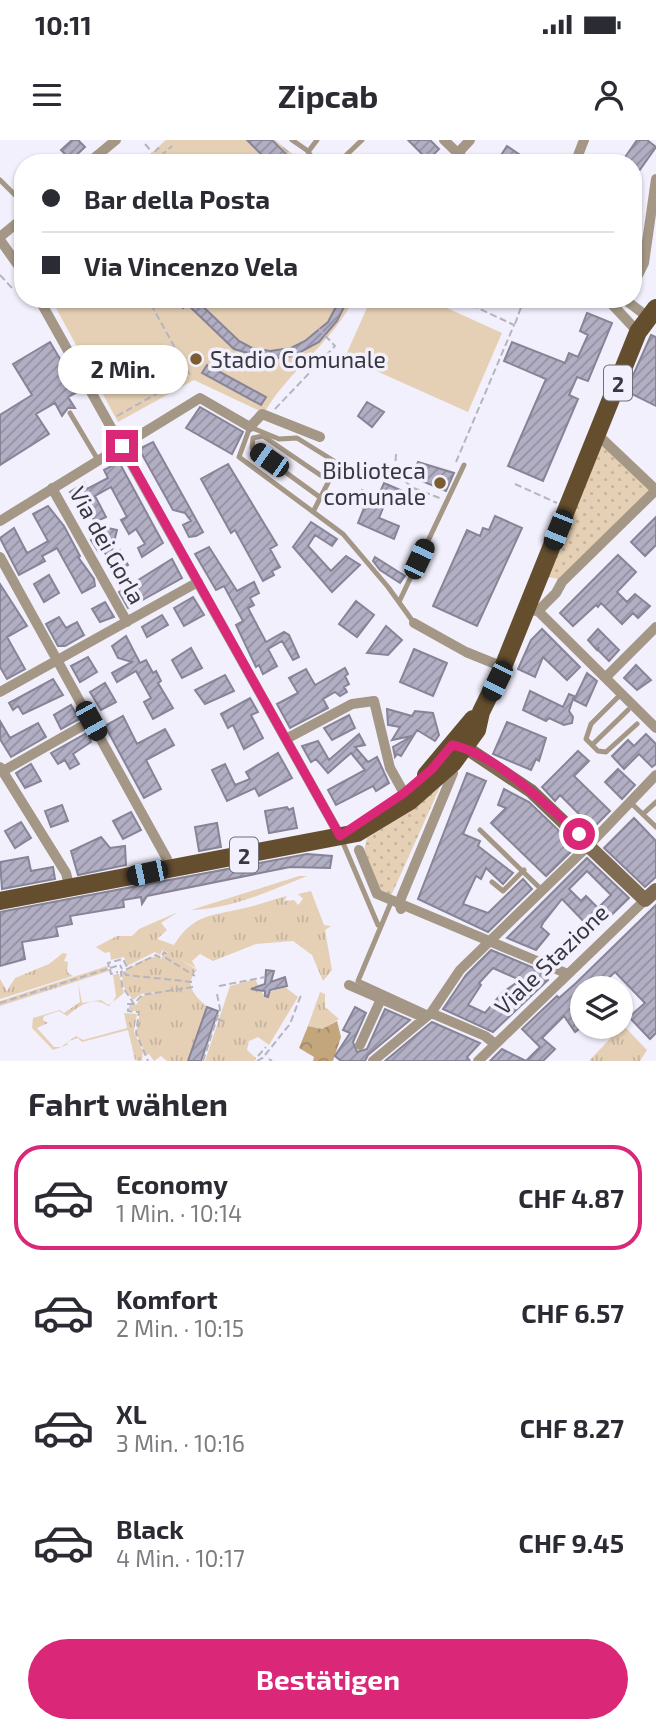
<!DOCTYPE html>
<html lang="de">
<meta charset="utf-8">
<style>
body{margin:0;font-family:"Exo 2",sans-serif;background:#f2f2f3;color:#2b2b33;height:100vh;display:flex;flex-direction:column;font-size:26px;white-space:nowrap}
*{box-sizing:border-box;margin:0}
p{font-size:23px;color:#7c7c81}
.icon{flex:none;width:38px;height:38px;fill:none;stroke:currentColor;stroke-width:2;stroke-linecap:round;stroke-linejoin:round}
.map{position:relative;height:921px;overflow:hidden}
.details{display:flex;flex-direction:column;background:#fff;flex:1}
.details>*{flex:none}
.banner{position:absolute;left:14px;top:14px;width:628px;height:154px;border-radius:28px;box-shadow:0 2px 5px #0004;display:grid;align-content:center;height:154px;padding:0 28px;background:#fff}
.tools{position:absolute;left:570px;top:836px;display:grid;gap:14px}
.tools a{display:grid;place-items:center;width:63px;height:63px;border-radius:50%;background:#fff;box-shadow:0 2px 5px #0004;font-size:35px}
.end{position:absolute;width:32px;height:32px;margin:-16px;border:9px solid #db2777;background:#fff;box-shadow:0 0 0 4px #fff}
.from{border-radius:50%}
.bubble{position:absolute;height:49px;border-radius:24px;background:#fff;box-shadow:0 2px 5px #0004;font-size:23px;font-weight:700;line-height:49px;text-align:center}
.car{position:absolute;width:21px;height:42px;margin:-21px -10px;border-radius:9px;box-shadow:0 0 5px 2px #0007;background:linear-gradient(#222 24%,#8ab4d8 0 40%,#222 0 76%,#8ab4d8 0 86%,#222 0)}
.banner b{display:flex;align-items:center;gap:24px;height:66px;font-size:26px}
.banner b+b{border-top:2px solid #e1e1e2}
.banner i{width:18px;height:18px;background:#2b2b33}
ul{padding:0;list-style:none}
li{display:flex;align-items:center;gap:21px;height:105px;margin:0 14px 10px;padding:0 14px;border:4px solid transparent;border-radius:28px}
li div{flex:1}
li b{display:block;font-size:26px}
li em{font-style:normal;font-weight:700}
li.active{border-color:#db2777}
li>.icon{width:63px;height:63px;stroke-width:1.5}
h2{padding:0 28px;font-size:32px;line-height:84px}
.action{display:flex;gap:14px;margin-top:auto;padding:14px 28px}
.action a{flex:1;height:80px;border-radius:42px;background:#db2777;color:#fff;font-size:28px;font-weight:700;line-height:80px;text-align:center}
.status{display:flex;justify-content:space-between;align-items:center;height:49px;padding:0 35px;background:#fff;direction:ltr}
.status svg{height:19px;fill:currentColor}
header{display:flex;justify-content:space-between;align-items:center;height:91px;padding:0 28px;background:#fff;font-size:32px;font-weight:700}
.map>svg:first-child{display:block}
.grass{fill:url(#grass-tufts)}
.forest{fill:url(#forest-crowns)}
.park{fill:url(#park-dots)}
.pitch{fill:#e5d0b5}
.building{fill:url(#building-hatch);stroke:#878498;stroke-width:2;fill-rule:evenodd}
.lines{fill:none;stroke-linecap:round;stroke-linejoin:round}
.path{stroke:#b6b4c0;stroke-width:2;stroke-dasharray:7 3.5;stroke-linecap:butt}
.lane{stroke:#a59786;stroke-width:5}
.street{stroke:#a59786;stroke-width:10}
.secondary{stroke:#7f6c52;stroke-width:14}
.primary{stroke:#654e2e;stroke-width:18}
.route{stroke:#db2777;stroke-width:9}
.poi-dot{fill:#7c5d32;stroke:#f2f0fd;stroke-width:2.5}
.labels{text-anchor:middle;dominant-baseline:central;stroke-width:7;stroke-linejoin:round;paint-order:stroke}
.shield{fill:#f2f0fd;stroke:#706e79;stroke-width:2}
.shield-label{font-size:21px;font-weight:bold;fill:#393740}
.poi-label{font-size:23px;fill:#393740;stroke:#f2f0fd;text-anchor:start}
.street-label{font-size:23px;fill:#393740;stroke:#f2f0fd}
</style>
<div class="status"><b>10:11</b><svg viewBox="0 0 49 12"><path d="M0 12V9h3v3zM5 12V6h3v6zM10 12V3h3v9zM15 12V0h3v12zM26 1h20v11H26zM47 4h2v5h-2z"/></svg></div>
<header><svg class="icon" aria-label="menu" viewBox="0 0 24 24"><path d="M4 6h16M4 12h16M4 18h16"/></svg>Zipcab<svg class="icon" aria-label="person" viewBox="0 0 24 24"><circle cx="12" cy="8" r="4"/><path d="M4 21q1-7 8-7t8 7"/></svg></header>
<div class="map">
<svg width="656" height="921" viewBox="0 0 656 921">
<defs>
<pattern id="grass-tufts" width="24" height="20" patternUnits="userSpaceOnUse" patternTransform="scale(1.75)"><rect width="24" height="20" fill="#e5d0b5"/><path d="M3 7l-1-3M5 7V3M7 7l1-3M15 17l-1-3M17 17v-4M19 17l1-3" fill="none" stroke="#c5b39d"/></pattern>
<pattern id="forest-crowns" width="20" height="18" patternUnits="userSpaceOnUse" patternTransform="scale(1.75)"><rect width="20" height="18" fill="#c4a67d"/><path d="M2 6a3 3 0 1 1 6 0M12 15a3 3 0 1 1 6 0" fill="none" stroke="#a08868"/></pattern>
<pattern id="park-dots" width="8" height="8" patternUnits="userSpaceOnUse" patternTransform="scale(1.75)"><rect width="8" height="8" fill="#e5d0b5"/><path d="M2 2h.1M6 6h.1" fill="none" stroke="#c5b39d" stroke-width="1.8" stroke-linecap="round"/></pattern>
<pattern id="building-hatch" width="6" height="6" patternUnits="userSpaceOnUse" patternTransform="scale(1.75)"><rect width="6" height="6" fill="#b2afc4"/><path d="M-1 1l2-2M0 6l6-6M5 7l2-2" fill="none" stroke="#928fa1"/></pattern>
</defs>
<rect width="100%" height="100%" fill="#f2f0fd"/>
<path class="grass" d="M299,736H307C269,751 235,768 191,770Z
M311,751L324,785L331,786L325,790L332,830L323,841L312,815L293,801L256,804L213,821L200,814L192,821L196,828L163,810L160,815L155,812L127,826L124,817L111,820L110,812L105,813L96,807L117,796H132L139,789L178,772L161,783L167,790L157,799L174,805C194,772 215,776 249,767C262,764 274,759 287,756L284,761L294,760L298,765L303,759L298,754Z
M63,813L67,814L64,821L68,822L67,832L73,836L0,859V839L7,851L15,838L49,824Z
M164,813H170L197,830C183,845 195,856 207,867L188,921H167L161,916L154,921L149,914L146,915L136,893L140,872L129,870V866L132,863L136,865L142,856L158,852L141,854L133,860L123,846L122,833L143,820L157,816L161,819Z
M107,826L109,831L0,866V861Z
M119,834L124,853L108,866C93,855 78,867 67,876L59,871L44,876L43,880L48,883L37,888L54,907H61L76,896L83,900L127,888L124,873L137,874L134,892L143,911L142,921L135,920L128,890L82,902L78,898L68,901L67,905L53,910L32,888L33,878L60,870L64,873L80,862L78,842L82,863L101,860L108,865L113,862L116,856L113,835Z
M255,839L263,854L285,847L298,857L269,905L258,897L249,901L247,910L256,918L255,921H205L230,846Z
M320,852L325,854V867L339,879L322,889L308,886Z
M623,885L647,910L640,921H589Z"/>
<path class="forest" d="M337,881L341,897L333,921H313L314,917L299,908L308,886L322,889Z"/>
<path class="park" d="M603,301L655,354L561,440L546,436Z
M440,647L391,756L380,752L364,711L367,698L409,672Z"/>
<path class="pitch" d="M166,0H275L304,23H140Z
M51,159H354C331,204 289,230 264,273L194,240L118,282Z
M371,159H427L502,193L468,272L345,217Z"/>
<path class="building" d="M72,0H78L85,7L71,20L61,10Z
M247,0H272L295,23H270Z
M408,0H430L439,9L428,20Z
M637,0H647L656,7L634,38V23H621Z
M507,6L532,23H496Z
M174,159H195L239,201L252,208L270,211L291,208L305,201L328,182L340,159H348L337,181L319,202L293,216L270,219L234,209L187,164L183,168Z
M587,173L612,183L588,241L577,237L569,255L578,259L543,341L508,326L546,239L504,221L512,202L565,223L569,213L578,217L588,195L580,191Z
M651,195L656,197V266L626,251Z
M50,202L79,251L68,257L75,268H68L62,276L55,263L36,274L49,294L0,325V275L32,255L13,224Z
M207,225L266,257L261,265L202,233Z
M367,262L384,272L372,287L358,276Z
M200,267L243,292L232,314L186,288Z
M153,302L203,392L196,396L189,397L183,385L191,381L185,373L173,370L139,309Z
M119,322L163,403L142,417L138,408L145,404L136,389L129,394L121,380L127,377L111,347L95,356L106,377L95,382L84,364L79,367L70,352L84,343L87,349L108,338L104,330Z
M418,322L454,333L446,351L412,337Z
M228,324L277,405L270,409L280,427L272,431L274,435L263,441L235,390L231,393L201,339Z
M384,343L412,355L407,366L387,358L379,378L399,386L394,399L358,383L364,368L356,364L362,350L378,357Z
M48,366L64,386L80,416L78,417L94,439L95,446L82,453L57,408L42,416L45,421L19,435L0,398L14,388L27,413L48,401L33,374Z
M495,376L522,388L477,486L433,466L467,390L480,396L483,388L489,390Z
M656,377V405L645,416L631,402Z
M311,382L337,399L332,406L315,395L308,406L331,431L346,416L360,425L332,452L293,407Z
M99,386L117,390L111,414L120,410L128,425L116,431L102,408L98,411L91,400L97,396Z
M209,407L237,451L254,442L259,453L250,458L254,465L248,468L266,502L284,492L289,495L299,517L293,520L282,501L268,509L277,526L263,534L259,525L256,527L236,485L243,481L224,446L216,450L195,414Z
M618,415L636,432L617,452L627,462L635,454L650,466L638,478L633,473L622,484L601,463L598,467L596,465L573,486L560,473Z
M375,417L405,436L400,443L380,430L373,421Z
M172,419L182,438L128,468L119,452Z
M49,435L59,453L44,462L34,444Z
M0,444L27,486L7,497L25,529L7,539L0,527Z
M193,457L204,475L184,486L174,468Z
M356,461L374,475L357,497L339,484Z
M105,462L114,477L100,482L92,469Z
M162,475L168,485L147,497L142,487Z
M59,477L66,488L77,482L84,495L65,506H58L46,484Z
M386,486L402,500L388,515L367,513Z
M542,489L580,527L567,540L543,517L535,537L518,529L531,500Z
M598,489L619,510L609,521L598,510L599,507L597,510L588,500Z
M126,496L140,523L146,520L153,533L156,531L161,541L158,543L173,568L153,579L144,562L151,558L136,531L117,542L112,533L132,522L118,518L112,506Z
M191,508L202,528L182,538L172,520Z
M414,509L447,523L433,556L400,542Z
M88,517L97,532L80,542L71,526Z
M636,525L651,540L637,550L624,538Z
M345,528L348,534L345,536L349,544L344,547L347,552L340,556L335,552L323,559L328,568L290,588L277,564L298,553L289,538L306,529L315,545Z
M587,533L597,541L586,566L574,560Z
M225,535L234,551L205,564L195,550Z
M53,539L63,555L23,574L18,566L13,570L9,563Z
M105,543L116,562L101,570L90,552Z
M530,551L563,567L569,554L574,556L569,571L573,577L572,583L564,585L549,578L546,581L523,570Z
M250,558L258,572L251,575L263,598L244,609L233,585L228,588L221,574Z
M71,565L79,579L61,589L54,575Z
M387,569L412,576L415,571L433,573L439,595L435,601L417,590L401,616L397,614L395,617L393,607L412,596L392,600L400,587L388,585Z
M349,575L355,588L332,600L324,588Z
M123,576L137,604L165,589L174,605L146,620L161,649L144,658L105,586Z
M0,581L10,598L38,583L46,597L11,617L0,599Z
M507,582L546,598L539,621L536,619L531,630L493,614Z
M87,593L91,602L73,614L79,624L70,629L65,620L58,624L51,613Z
M359,594L365,605L355,607L368,622L377,617L389,643L376,651L373,646L336,665L328,650L365,630L351,613L328,633L316,619L311,622L302,606L318,601L329,620Z
M646,594L656,604V624L652,627L639,614L624,629L612,616L628,600L634,606Z
M578,611L589,621L574,636L610,671L593,688L560,655L555,661L542,647Z
M278,613L292,638L259,656L255,648L227,661L212,630L225,624L235,645L250,639L246,632Z
M31,624L41,641L25,648L16,633Z
M618,629L635,645L622,659L605,642Z
M467,633L486,641L463,694L480,701L478,706L513,733L503,744L486,728L481,739L476,736L463,764L488,773L523,739L532,749L488,792L418,759Z
M504,649L529,662L576,707L546,736L491,683L506,668L498,665Z
M62,665L68,681L51,687L45,671Z
M287,667L289,670L293,668L297,688L269,693L265,671Z
M131,672L141,690L123,699L113,681Z
M634,678L656,701V737L645,747L604,708Z
M21,682L31,698L15,708L5,691Z
M217,683L221,707L199,711L195,687Z
M101,697L110,708L125,706L126,725L78,735L71,711Z
M307,714L332,716L330,728L290,727L147,756L142,764L141,757L123,760L124,767L70,776L72,784L56,787L58,796L22,802L25,819L0,826V772Z
M28,717L31,731L53,727L55,739L2,749L0,722Z
M587,718L629,758L594,792L562,759L543,783L541,787L549,794L536,810L507,798ZM587,731L611,755L598,768L586,756L581,761L569,749Z
M656,765V893L650,899L629,877L645,863L615,832L599,847L583,849V886L575,892L564,876L542,898L555,909L543,921H490L502,909L526,921L540,907L522,889L557,856L559,858L576,843Z
M491,810L539,830L548,840L493,892L443,869L466,835ZM493,828L520,840L502,853L485,873L468,865L481,845L479,843Z
M266,830L274,831L271,842L285,837L287,846L270,850L268,857L265,856V851L251,849L265,844Z
M207,867L218,871L201,921H188Z
M355,867L366,873L353,902L357,912L367,909L385,869L410,880L368,915L365,921H341L335,916L350,893L343,890Z
M432,882L480,903L467,917L470,921H385Z"/>
<g class="lines">
<path class="path" d="M145,4L152,12
M155,12L158,8L162,12
M152,14L149,17L152,21
M153,23L172,6
M268,23L283,8L302,23
M0,135L12,148
M515,184L524,159
M275,269L335,206L319,189
M117,276L190,235L148,159
M396,314L395,330L411,347L442,359
M456,322L514,185L459,159
M515,344L557,363
M109,827L108,823L123,819L127,827
M110,828L120,825L122,829
M110,829L111,834L118,832
M124,832L126,835L193,842
M219,846L265,837
M193,847L142,855L134,864L122,846L121,832L156,815L161,818L164,812L167,814L166,818L195,836
M0,863L110,828
M134,864H128V871L139,872L136,893L148,921
M218,879L227,883
M265,915L290,884L301,855
M258,916L266,907
M269,919L272,921
M203,921L220,869L217,854
M257,921L266,916"/>
<path class="lane" d="M292,0L308,11
M317,23L308,12L317,0
M338,23L362,0
M0,40L23,63
M70,273L98,320
M321,358L252,308L253,298L263,296L329,341
M313,372L334,331V321L297,298L279,299L250,287L239,317L343,394L388,447L414,483
M399,462L464,325
M622,553L591,584L586,599L598,611L606,612L637,584
M592,605L628,570
M630,662L656,687
M643,674L656,662
M480,690L543,751
M341,698L378,785
M492,742L503,751L524,730
M392,760L358,841L430,874"/>
<path class="street" d="M444,0L468,23
M458,13L470,0
M88,23L116,0
M575,23L584,0
M0,97L23,78
M0,100L23,132
M634,143L644,123L656,39
M39,159L340,696
M607,159L638,192
M624,159L648,177
M598,295L656,350
M52,348L127,482
M0,381L200,258L250,287L262,274L320,297
M0,417L167,719L168,729
M525,470L538,471L656,588
M538,471L556,453L562,442L656,350
M414,483L466,512L503,527
M606,537L656,487
M0,552L198,442
M286,599L352,564L374,561L390,628L404,653
M0,627L66,733L70,749
M3,631L91,581
M359,710L377,754L568,834
M401,769L399,763L453,633
M349,845L425,878
M431,873L485,896L495,904
M360,905L381,859
M373,921L431,873L460,830L590,704L656,635
M478,921L645,760"/>
<path class="secondary" d="M465,607L531,651L645,760L656,750"/>
<path class="primary" d="M426,635L473,579
M0,761L357,693L410,661L453,623L477,590L481,572L503,527L638,192L656,168"/>
</g>
<g class="lines">
<path class="route" d="M122,306L340,696L404,653L432,629L452,605C496,614 545,664 579,694"/>
</g>
<g class="poi-dot">
<circle cx="196" cy="219" r="7"/>
<circle cx="440" cy="343" r="7"/>
</g>
<g class="labels">
<g class="shield">
<rect x="604" y="225.5" width="28" height="35" rx="5"/>
<rect x="230" y="697.5" width="28" height="35" rx="5"/>
</g>
<g class="shield-label">
<text x="618" y="243">2</text>
<text x="244" y="715">2</text>
</g>
<g class="poi-label">
<text x="210" y="219">Stadio Comunale</text>
<text x="426" y="330" text-anchor="end">Biblioteca<tspan x="426" dy="26">comunale</tspan></text>
</g>
<g class="street-label">
<text transform="translate(108 405) rotate(61)">Via dei Gorla</text>
<text transform="translate(551 819) rotate(-44)">Viale Stazione</text>
</g>
</g>
</svg>
<div class="tools">
<a><svg class="icon" aria-label="layers" viewBox="0 0 24 24"><path d="M12 4l9 5-9 5-9-5zM3 14l9 5 9-5"/></svg></a>
</div>
<i class="end from" style="left:579px;top:694px"></i>
<i class="end" style="left:122px;top:306px"></i>
<div class="bubble" style="left:58px;top:205px;width:130px">2 Min.</div>
<i class="car" style="left:269px;top:320px;rotate:305deg"></i>
<i class="car" style="left:558px;top:390px;rotate:202deg"></i>
<i class="car" style="left:419px;top:419px;rotate:25deg"></i>
<i class="car" style="left:497px;top:541px;rotate:206deg"></i>
<i class="car" style="left:91px;top:581px;rotate:151deg"></i>
<i class="car" style="left:147px;top:733px;rotate:258deg"></i>
<div class="banner">
<b><i class="from"></i>Bar della Posta</b>
<b><i></i>Via Vincenzo Vela</b>
</div>
</div>
<section class="details">
<h2>Fahrt wählen</h2>
<ul>
<li class="active"><svg class="icon" aria-label="car" viewBox="0 0 24 24"><path d="M5 17H2v-5l4-1 3-4h7l3 4 3 1v5h-3M9 17h6M6 11h13"/><circle cx="7" cy="17" r="2"/><circle cx="17" cy="17" r="2"/></svg><div><b>Economy</b><p>1 Min. · 10:14</p></div><em>CHF 4.87</em></li>
<li><svg class="icon" aria-label="car" viewBox="0 0 24 24"><path d="M5 17H2v-5l4-1 3-4h7l3 4 3 1v5h-3M9 17h6M6 11h13"/><circle cx="7" cy="17" r="2"/><circle cx="17" cy="17" r="2"/></svg><div><b>Komfort</b><p>2 Min. · 10:15</p></div><em>CHF 6.57</em></li>
<li><svg class="icon" aria-label="car" viewBox="0 0 24 24"><path d="M5 17H2v-5l4-1 3-4h7l3 4 3 1v5h-3M9 17h6M6 11h13"/><circle cx="7" cy="17" r="2"/><circle cx="17" cy="17" r="2"/></svg><div><b>XL</b><p>3 Min. · 10:16</p></div><em>CHF 8.27</em></li>
<li><svg class="icon" aria-label="car" viewBox="0 0 24 24"><path d="M5 17H2v-5l4-1 3-4h7l3 4 3 1v5h-3M9 17h6M6 11h13"/><circle cx="7" cy="17" r="2"/><circle cx="17" cy="17" r="2"/></svg><div><b>Black</b><p>4 Min. · 10:17</p></div><em>CHF 9.45</em></li>
</ul>
<div class="action"><a>Bestätigen</a></div>
</section>
